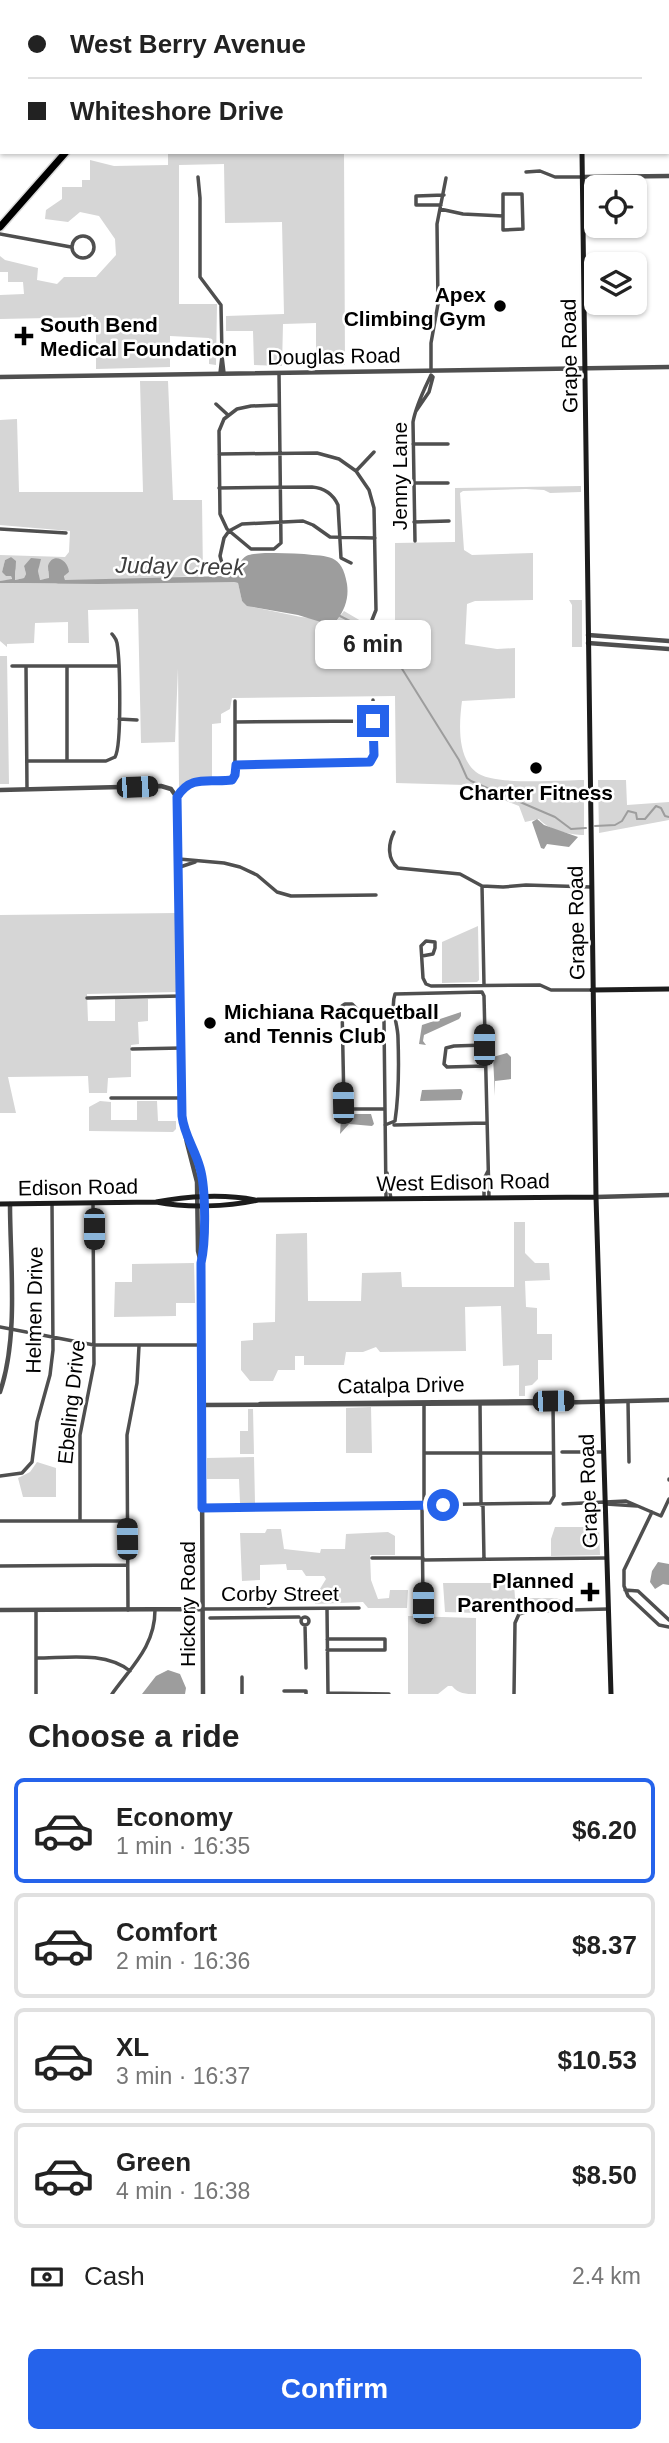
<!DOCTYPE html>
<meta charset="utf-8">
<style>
body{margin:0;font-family:Helvetica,sans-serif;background:#f2f2f2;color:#222;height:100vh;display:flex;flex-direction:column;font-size:26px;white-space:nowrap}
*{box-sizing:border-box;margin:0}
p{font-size:23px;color:#767676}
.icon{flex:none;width:38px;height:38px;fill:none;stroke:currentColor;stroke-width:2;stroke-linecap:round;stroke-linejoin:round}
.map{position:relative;height:1694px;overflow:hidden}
.side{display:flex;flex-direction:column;background:#fff;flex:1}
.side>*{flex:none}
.top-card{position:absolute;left:0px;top:0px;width:670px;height:154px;box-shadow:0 2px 5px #0004;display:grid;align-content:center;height:154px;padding:0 28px;background:#fff}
.controls{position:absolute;left:584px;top:175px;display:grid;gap:14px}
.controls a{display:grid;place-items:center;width:63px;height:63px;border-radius:10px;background:#fff;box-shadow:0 2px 5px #0004;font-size:35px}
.end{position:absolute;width:32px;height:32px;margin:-16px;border:9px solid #2563eb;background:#fff;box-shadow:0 0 0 4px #fff}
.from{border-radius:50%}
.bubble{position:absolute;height:49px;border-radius:10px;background:#fff;box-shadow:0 2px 5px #0004;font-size:23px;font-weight:600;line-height:49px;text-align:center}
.car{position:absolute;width:21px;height:42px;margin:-21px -10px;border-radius:9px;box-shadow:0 0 5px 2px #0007;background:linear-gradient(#222 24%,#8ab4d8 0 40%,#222 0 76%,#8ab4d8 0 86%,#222 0)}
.top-card b{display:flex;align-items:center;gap:24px;height:66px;font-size:26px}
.top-card b+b{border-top:2px solid #e0e0e0}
.top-card i{width:18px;height:18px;background:#222}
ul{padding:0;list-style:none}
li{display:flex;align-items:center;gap:21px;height:105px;margin:0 14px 10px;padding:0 14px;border:4px solid #e0e0e0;border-radius:10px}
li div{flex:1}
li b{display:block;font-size:26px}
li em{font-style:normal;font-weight:600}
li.on{border-color:#2563eb}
li>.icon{width:63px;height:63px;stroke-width:1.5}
h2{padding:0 28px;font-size:32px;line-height:84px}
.pay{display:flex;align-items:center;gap:18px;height:77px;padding:0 28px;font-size:26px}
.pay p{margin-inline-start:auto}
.cta{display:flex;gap:14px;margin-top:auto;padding:14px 28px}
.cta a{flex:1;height:80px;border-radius:10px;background:#2563eb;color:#fff;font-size:28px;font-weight:600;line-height:80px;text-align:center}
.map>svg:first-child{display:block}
.green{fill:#d6d6d6}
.water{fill:#9d9d9d}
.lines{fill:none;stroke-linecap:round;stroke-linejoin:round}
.stream{stroke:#9d9d9d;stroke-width:2}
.primary-casing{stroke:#dbdbdb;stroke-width:10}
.minor{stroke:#4f4f4f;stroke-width:3.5}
.tertiary{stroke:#4f4f4f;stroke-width:4.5}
.secondary{stroke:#1c1c1c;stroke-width:5}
.primary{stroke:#000;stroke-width:7}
.route{stroke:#2563eb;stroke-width:9}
.poi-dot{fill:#000;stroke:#fff;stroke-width:2.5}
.labels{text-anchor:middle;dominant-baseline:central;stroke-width:5;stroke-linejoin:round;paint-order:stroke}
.poi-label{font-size:21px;font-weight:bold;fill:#000;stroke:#fff;text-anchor:end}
.street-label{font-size:21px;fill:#000;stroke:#fff}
.water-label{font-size:23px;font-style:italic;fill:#3e3e3e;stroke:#fff}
</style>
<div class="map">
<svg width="669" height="1694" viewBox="0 0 669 1694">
<rect width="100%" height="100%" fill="#fff"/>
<path class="green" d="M168,152H344L345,365L316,366V323L283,324L282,366L254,365L253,331H226V316L284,314L282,222L225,223L224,164L179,165V304H217L216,365L209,364V338L170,336V367L96,369V317L0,319V295L24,294L23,282H8V272H0V256L5,260L38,268L37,280L57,284L64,277H96L116,255L115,239L99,216L80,212L68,222L45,219L46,210L62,199V187H82V180H90V160L114,166L168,165Z
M140,381H168L173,500H202L203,576L174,577L234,582L238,583L242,601L253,607L301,617L337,620L344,611L361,621L366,631L381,639L395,640V543L455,542V488L581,486V492L550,493L544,490L526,489L463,491L460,493L464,550L472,555L533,553V600L475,601L467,604L465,644L497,649L515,648V698L462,701C459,723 457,757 476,772C492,786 561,780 584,780V835C570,835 548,830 539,819L525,822L519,806L465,785L396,783L395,696L232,698L230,709L221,714V723L212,724V778H193L179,787L178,668L175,742L141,743L138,609L88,610L89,643H68V622L35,623L34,643L7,644V647L0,641V583L56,584L65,580L64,575L69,572L48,571L49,579L39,580L38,571L40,559L24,566L26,574L24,578L15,580L16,571L11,557L5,560L2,572L11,576L12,580L0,581V555L65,557L69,552L70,531L0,525V420L17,419L19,492H143Z
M569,600H582V647H572V605Z
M0,656H7L9,784H0Z
M598,780H626L627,805L669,802V820L599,833Z
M177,913L176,992L87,994L88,1021H115V999H148V1021L138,1022L139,1044L131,1045V1077L108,1078L107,1093H89L88,1076L8,1077L16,1113H0V915Z
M478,926L479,980L477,982L442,983V942Z
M100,1101L111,1102V1120H137V1101H157L158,1121H176V1129L173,1132L89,1131V1107Z
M514,1222H525V1253L535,1263H549L550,1280L525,1281L526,1307L537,1308V1334H552V1360H538V1379L532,1385L525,1386V1396H519V1365L503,1366L501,1306L465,1307L466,1351L380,1352L376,1347L363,1352H346L344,1365H304V1356H295V1370H278L273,1381H250L241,1370V1341L253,1340V1323L275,1322L276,1234L307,1233L308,1301H361L362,1273L401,1272L402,1287H514Z
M194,1263L195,1303H176V1316L114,1317L115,1282H132V1264Z
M371,1407L372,1453H346V1408Z
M248,1409H253L254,1454H240V1431H248Z
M254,1457L255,1503H240L239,1479H207V1458Z
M37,1462L56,1468V1497H23L18,1478L30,1472Z
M555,1527H599L600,1555L551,1556V1539Z
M267,1529H281L284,1549L320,1553L321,1549H345L346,1534L388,1532L395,1536V1555H370L371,1580L378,1599L389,1598L390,1590H408L407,1608H368L363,1602L315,1604V1597L326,1579L324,1576H306L302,1570H287L286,1564L260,1565V1580L242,1581L240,1533H265Z
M443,1583H514L515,1598H556L564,1601L565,1608H478L476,1613L445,1612Z
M408,1616L476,1618V1694C465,1694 459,1694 452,1686H448L438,1694H408Z"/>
<path class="water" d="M265,553C278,553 291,553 304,554C328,557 342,553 347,584C349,598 345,609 337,620L324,623L298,615L247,606L242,601L238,583L234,582L98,584L0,583V581L12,579L11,576H6L2,572L5,560L11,557L16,561L15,580L24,578L26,574L24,566L31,558L41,559L38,571L40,580L49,578C49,578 48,567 48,566C52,552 68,559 69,572L64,576L65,580L226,576L235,573C244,554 244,555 265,553Z
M537,819L544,825L578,837L569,847L547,844L544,849L541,848L532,822Z
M461,1012V1016L459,1019L424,1035L423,1041L426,1045L419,1044L422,1025Z
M507,1053L511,1057V1079L495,1081V1096L493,1057Z
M461,1089L463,1092L461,1100L420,1101L422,1090Z
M350,1114H371L374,1124L372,1126L349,1124L340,1134L341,1118Z
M658,1562L669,1564V1585L663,1584L655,1589L650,1582L652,1571Z
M168,1670L180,1674L186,1688L185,1694H142L156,1676Z"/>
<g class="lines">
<path class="stream" d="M340,616L385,639L394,656L459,760L467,778L471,781L555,817L571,829L586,828
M595,826L615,825L622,821L628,811L636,813L637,819H645L656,806L661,808L665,816L669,817"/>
<defs>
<path id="primary" d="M191,2L194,0
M0,227L66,152"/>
</defs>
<use href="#primary" class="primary-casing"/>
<path class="minor" d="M0,66H2
M0,129H2
M526,172L540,171L555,177H582
M198,177L200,198V277L221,305L222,356
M503,194H522L523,229L503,230Z
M441,205H416V196L444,195
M440,209L463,214L503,216
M0,234L71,247
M72 247a11 11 0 1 1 22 0a11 11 0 1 1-22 0Z
M431,371V343L438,304L437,224L446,178
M220,373L222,356L224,373
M216,404L228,415
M279,405L251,406L237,409L224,419L219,431L220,514L227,529L251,549H274L281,543L279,373
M413,444H448
M219,454L317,453L339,459L356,471L369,490L374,508L376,610L372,620
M356,471L374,452
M414,483H448
M219,488L312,487C324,488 333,494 338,505L341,558L351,563
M414,522L449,521
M0,529L66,533
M415,541L413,422C416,405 424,390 431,375L433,377L429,392L416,411
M223,567L220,556L224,538L229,531L242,524L303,521L313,525L330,537L375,538
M112,634C115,638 116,638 117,643C120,660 122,746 115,757
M12,666H118
M26,666L27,789
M67,666V761
M119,719L137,720
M235,722L373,721
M27,761H106L115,757
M236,765L369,762L374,755L373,700
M177,797C194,768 215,792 235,777V701
M394,832C388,844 387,859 398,868L460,874L482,886L484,985
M179,859L224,863L240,867L257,875L277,892L291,896L376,895
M180,867L195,862
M482,886L503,887L526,885L591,887
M422,956L433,954L435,948V942L426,941L421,946L423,978L426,984L431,986L540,985L551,990H592
M87,998L181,996
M345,1004H352L358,1010L382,1017L384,1021L385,1109H348L344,1106L342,1006Z
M484,1045L454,1046L446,1048L444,1064L447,1067L485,1066
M132,1049L182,1048
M111,1098H182
M385,1109L386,1199
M385,1125L395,1121C399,1094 399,1066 398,1038C398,1023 390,1009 395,994L482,992L484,996L489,1198
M394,1125L486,1123
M387,1173L391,1199
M484,1198V1179L488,1171
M0,1327L94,1345H201
M628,1401L629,1462
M480,1402L481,1505
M424,1403V1506
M562,1452H602
M424,1453H552
M0,1476L22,1473L32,1462L37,1422L50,1375L53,1350L52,1203
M669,1479V1480
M563,1504L626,1501L661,1516L669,1499
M606,1504L637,1506
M483,1505L484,1559
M422,1506L423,1603
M202,1508L550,1503L554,1496L553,1403
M652,1512L624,1570V1586L628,1596L659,1625L669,1627
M0,1521H127
M80,1521V1435L94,1364L93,1203
M372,1558H423
M423,1560L606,1558
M0,1566L127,1565
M625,1590L638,1591L669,1620
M203,1609L359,1608
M327,1609L328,1694
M36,1610V1694
M128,1610L127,1435L137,1383L139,1346
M301 1621a4 4 0 1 1 8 0a4 4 0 1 1-8 0Z
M210,1618L299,1617
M305,1625L306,1668
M327,1639H385V1650H327
M36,1658C67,1658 105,1651 130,1671
M242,1677V1694
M284,1691H306V1694
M328,1693L389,1694
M112,1694C132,1666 155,1646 155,1610
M514,1694L515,1623L519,1614L529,1611L608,1609"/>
<path class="tertiary" d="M582,177L669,176
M0,377L669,367
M588,635L669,641
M588,643L669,649
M0,790L161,786L171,789L178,799L182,1116L187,1143L197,1182L198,1251L201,1263L203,1694
M186,1136C210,1169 203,1213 203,1251L202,1260
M596,1197L669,1195
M0,1392C19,1336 10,1262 10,1204
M260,1404L552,1401
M201,1405L545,1403L669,1400
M0,1610L203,1609"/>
<path class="secondary" d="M580,0V2
M586,0V2
M582,152L596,1197L611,1694
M592,990L669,989
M156,1202C187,1208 227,1207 258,1200L596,1197
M0,1204L156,1202C187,1196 225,1194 255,1200"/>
<use href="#primary" class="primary"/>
</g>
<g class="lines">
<path class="route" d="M373,721L374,755L370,762L236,765L235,775L232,780C209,783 191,774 177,797L182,1116C184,1135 195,1149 200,1168C206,1189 206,1242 201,1263L202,1508L443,1505"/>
</g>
<g class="poi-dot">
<circle cx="500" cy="306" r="7"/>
<path d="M20.5 325.5h7v7h7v7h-7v7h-7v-7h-7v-7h7z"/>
<circle cx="536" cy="768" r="7"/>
<circle cx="210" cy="1023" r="7"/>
<path d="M586.5 1581.5h7v7h7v7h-7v7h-7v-7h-7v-7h7z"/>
</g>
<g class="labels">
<g class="poi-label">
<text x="486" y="294">Apex<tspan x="486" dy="24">Climbing Gym</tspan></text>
<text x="40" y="324" text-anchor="start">South Bend<tspan x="40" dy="24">Medical Foundation</tspan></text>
<text x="536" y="792" text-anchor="middle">Charter Fitness</text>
<text x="224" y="1011" text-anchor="start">Michiana Racquetball<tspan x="224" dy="24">and Tennis Club</tspan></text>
<text x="574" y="1580">Planned<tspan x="574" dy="24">Parenthood</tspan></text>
</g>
<g class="street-label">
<text transform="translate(334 356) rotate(-1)">Douglas Road</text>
<text transform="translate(569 356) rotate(-91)">Grape Road</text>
<text transform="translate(399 476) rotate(-90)">Jenny Lane</text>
<text transform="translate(576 923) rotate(-91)">Grape Road</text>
<text transform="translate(463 1182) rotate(-1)">West Edison Road</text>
<text transform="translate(78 1187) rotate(-1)">Edison Road</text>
<text transform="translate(34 1310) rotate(-89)">Helmen Drive</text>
<text transform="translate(401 1385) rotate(-1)">Catalpa Drive</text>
<text transform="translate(71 1402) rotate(-84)">Ebeling Drive</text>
<text transform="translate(588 1491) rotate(-92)">Grape Road</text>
<text x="280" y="1593">Corby Street</text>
<text transform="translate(187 1604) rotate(-90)">Hickory Road</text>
</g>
<g class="water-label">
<text transform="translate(180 566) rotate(1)">Juday Creek</text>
</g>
</g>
</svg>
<div class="controls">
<a><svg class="icon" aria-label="locate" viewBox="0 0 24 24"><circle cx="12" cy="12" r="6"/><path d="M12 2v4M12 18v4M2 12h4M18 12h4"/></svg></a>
<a><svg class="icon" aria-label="layers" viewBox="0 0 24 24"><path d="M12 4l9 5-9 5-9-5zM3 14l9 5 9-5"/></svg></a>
</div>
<i class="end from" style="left:443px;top:1505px"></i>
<i class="end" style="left:373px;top:721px"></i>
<div class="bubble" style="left:315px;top:620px;width:116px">6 min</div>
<i class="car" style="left:137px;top:787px;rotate:88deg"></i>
<i class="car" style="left:484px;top:1045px;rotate:0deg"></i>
<i class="car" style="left:343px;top:1103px;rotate:359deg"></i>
<i class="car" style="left:94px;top:1229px;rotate:180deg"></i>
<i class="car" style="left:553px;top:1401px;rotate:89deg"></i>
<i class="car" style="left:127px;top:1539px;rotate:359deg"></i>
<i class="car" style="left:423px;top:1603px;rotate:0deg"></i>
<div class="top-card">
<b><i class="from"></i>West Berry Avenue</b>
<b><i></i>Whiteshore Drive</b>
</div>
</div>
<section class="side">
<h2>Choose a ride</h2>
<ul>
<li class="on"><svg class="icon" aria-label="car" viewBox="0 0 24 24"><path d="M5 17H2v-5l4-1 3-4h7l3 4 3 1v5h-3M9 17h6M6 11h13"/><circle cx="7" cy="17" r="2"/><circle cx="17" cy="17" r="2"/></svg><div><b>Economy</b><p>1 min · 16:35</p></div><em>$6.20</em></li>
<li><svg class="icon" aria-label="car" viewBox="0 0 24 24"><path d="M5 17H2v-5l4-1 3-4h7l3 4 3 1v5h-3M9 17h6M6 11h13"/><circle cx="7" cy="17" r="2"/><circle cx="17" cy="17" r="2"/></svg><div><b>Comfort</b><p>2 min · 16:36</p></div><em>$8.37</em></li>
<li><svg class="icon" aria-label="car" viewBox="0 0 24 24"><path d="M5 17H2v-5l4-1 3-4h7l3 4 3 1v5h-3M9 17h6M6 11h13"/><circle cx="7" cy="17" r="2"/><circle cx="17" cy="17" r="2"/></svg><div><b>XL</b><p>3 min · 16:37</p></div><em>$10.53</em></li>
<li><svg class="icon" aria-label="car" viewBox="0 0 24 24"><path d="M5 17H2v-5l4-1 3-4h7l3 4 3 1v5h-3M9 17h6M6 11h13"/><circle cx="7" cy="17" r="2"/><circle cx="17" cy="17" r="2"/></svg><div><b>Green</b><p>4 min · 16:38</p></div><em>$8.50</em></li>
</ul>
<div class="pay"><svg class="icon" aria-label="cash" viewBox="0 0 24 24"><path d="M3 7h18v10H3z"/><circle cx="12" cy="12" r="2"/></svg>Cash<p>2.4 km</p></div>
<div class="cta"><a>Confirm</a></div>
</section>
